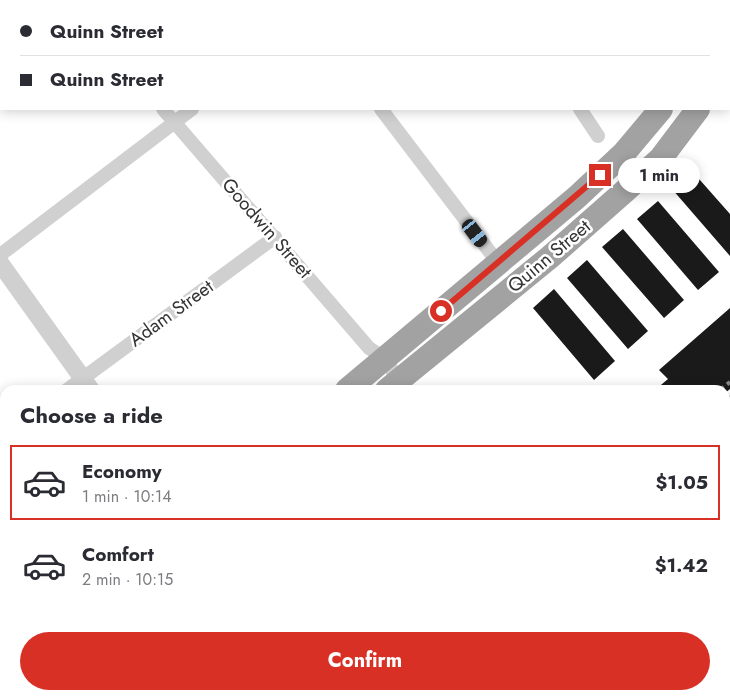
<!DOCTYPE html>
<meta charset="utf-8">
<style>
body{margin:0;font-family:Jost,sans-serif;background:#f2f2f3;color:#2b2b33;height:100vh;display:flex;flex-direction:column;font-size:19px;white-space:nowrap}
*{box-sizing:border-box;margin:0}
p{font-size:16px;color:#7c7c81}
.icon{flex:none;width:28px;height:28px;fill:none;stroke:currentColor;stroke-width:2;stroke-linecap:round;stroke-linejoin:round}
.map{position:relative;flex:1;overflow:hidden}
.side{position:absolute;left:0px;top:385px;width:730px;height:315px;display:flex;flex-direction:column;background:#fff;border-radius:15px 15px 0 0;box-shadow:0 2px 12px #0003}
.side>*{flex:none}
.top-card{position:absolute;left:0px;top:0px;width:730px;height:110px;box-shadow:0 2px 12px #0003;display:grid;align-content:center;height:110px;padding:0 20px;background:#fff}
.end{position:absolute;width:22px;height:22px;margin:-11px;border:6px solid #d93025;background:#fff;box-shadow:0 0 0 2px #fff}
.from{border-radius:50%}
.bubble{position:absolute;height:35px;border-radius:18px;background:#fff;box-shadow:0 2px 12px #0003;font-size:16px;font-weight:700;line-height:35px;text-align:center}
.car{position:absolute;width:15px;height:30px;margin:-15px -8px;border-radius:6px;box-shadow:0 0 4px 1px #0007;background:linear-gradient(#222 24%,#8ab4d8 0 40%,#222 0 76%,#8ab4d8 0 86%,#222 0)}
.top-card b{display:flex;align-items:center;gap:18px;height:48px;font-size:19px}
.top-card b+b{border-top:1px solid #e1e1e2}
.top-card i{width:12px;height:12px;background:#2b2b33}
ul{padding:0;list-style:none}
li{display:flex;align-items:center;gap:15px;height:75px;margin:0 10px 8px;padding:0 10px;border:2px solid transparent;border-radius:0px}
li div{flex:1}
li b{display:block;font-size:19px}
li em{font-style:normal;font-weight:700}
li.current{border-color:#d93025}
li>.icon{width:45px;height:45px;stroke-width:1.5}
h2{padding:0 20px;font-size:22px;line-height:60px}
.cta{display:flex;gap:10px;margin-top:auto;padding:10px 20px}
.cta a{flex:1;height:58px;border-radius:30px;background:#d93025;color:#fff;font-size:20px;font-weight:700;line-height:58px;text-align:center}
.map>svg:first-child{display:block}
.building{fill:#1a1a1a}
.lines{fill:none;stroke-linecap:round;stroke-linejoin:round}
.service{stroke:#d0d0d0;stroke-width:7}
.minor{stroke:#d0d0d0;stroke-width:14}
.tertiary{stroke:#d0d0d0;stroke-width:18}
.trunk{stroke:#a2a2a2;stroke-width:24}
.rail{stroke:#888;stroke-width:4;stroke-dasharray:5 4;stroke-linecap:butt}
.route{stroke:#d93025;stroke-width:6}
.labels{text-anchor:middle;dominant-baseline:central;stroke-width:5;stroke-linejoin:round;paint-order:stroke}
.street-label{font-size:19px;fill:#333;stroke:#fff}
</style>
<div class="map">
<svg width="730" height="700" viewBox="0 0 730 700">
<rect width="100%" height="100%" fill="#fff"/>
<path class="building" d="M692,171L730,214V256L672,189Z
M658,201L719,272L698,290L637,219Z
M623,229L684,300L664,318L602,247Z
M587,260L648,331L628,349L567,278Z
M554,289L615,361L594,380L533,308Z
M730,308V389L725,393V390H655L668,379L659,370Z
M160,695H207L212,700H164Z
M330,695H385L379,700H329L327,698Z"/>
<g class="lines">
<path class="service" d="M307,700L312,695
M728,700L730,699"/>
<path class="minor" d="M61,0L62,1
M180,0V1
M330,0V1
M587,1L596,0
M0,84H1
M163,109L369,348L384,358L398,379
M381,109L499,264
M580,109L598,136
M0,255L192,109
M67,390L275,237
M0,444L5,440
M0,592L5,598"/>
<path class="tertiary" d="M0,263L91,390"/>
<path class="trunk" d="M716,1V0
M729,49L730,46
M347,390L577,197L624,153L661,109
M387,390L550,257L625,191L661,158L698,109
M0,652L5,649
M0,676L5,673"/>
<path class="rail" d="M720,390L730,382
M725,398L730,394
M725,425L730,421
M725,452L730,447
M406,700L411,695
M433,700L439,695"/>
</g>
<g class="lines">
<path class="route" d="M441,311L600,175"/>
</g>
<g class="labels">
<g class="street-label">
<text transform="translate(267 228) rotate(49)">Goodwin Street</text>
<text transform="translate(549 256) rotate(-40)">Quinn Street</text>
<text transform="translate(171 313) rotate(-36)">Adam Street</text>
</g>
</g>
</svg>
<i class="end from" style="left:441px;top:311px"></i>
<i class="end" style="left:600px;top:175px"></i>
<div class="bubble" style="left:618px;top:158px;width:82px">1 min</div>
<i class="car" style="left:475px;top:233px;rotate:143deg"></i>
<div class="top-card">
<b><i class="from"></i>Quinn Street</b>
<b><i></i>Quinn Street</b>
</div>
<section class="side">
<h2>Choose a ride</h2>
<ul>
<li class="current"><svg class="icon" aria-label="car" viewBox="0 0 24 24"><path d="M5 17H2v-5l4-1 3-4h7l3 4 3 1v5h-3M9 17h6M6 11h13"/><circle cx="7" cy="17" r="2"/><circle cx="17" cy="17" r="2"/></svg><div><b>Economy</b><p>1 min · 10:14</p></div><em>$1.05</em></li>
<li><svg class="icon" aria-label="car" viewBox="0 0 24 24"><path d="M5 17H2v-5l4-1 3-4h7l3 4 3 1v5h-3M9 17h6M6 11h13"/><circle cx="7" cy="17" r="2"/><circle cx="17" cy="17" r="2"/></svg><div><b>Comfort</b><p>2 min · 10:15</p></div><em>$1.42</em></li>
</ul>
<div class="cta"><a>Confirm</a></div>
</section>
</div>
